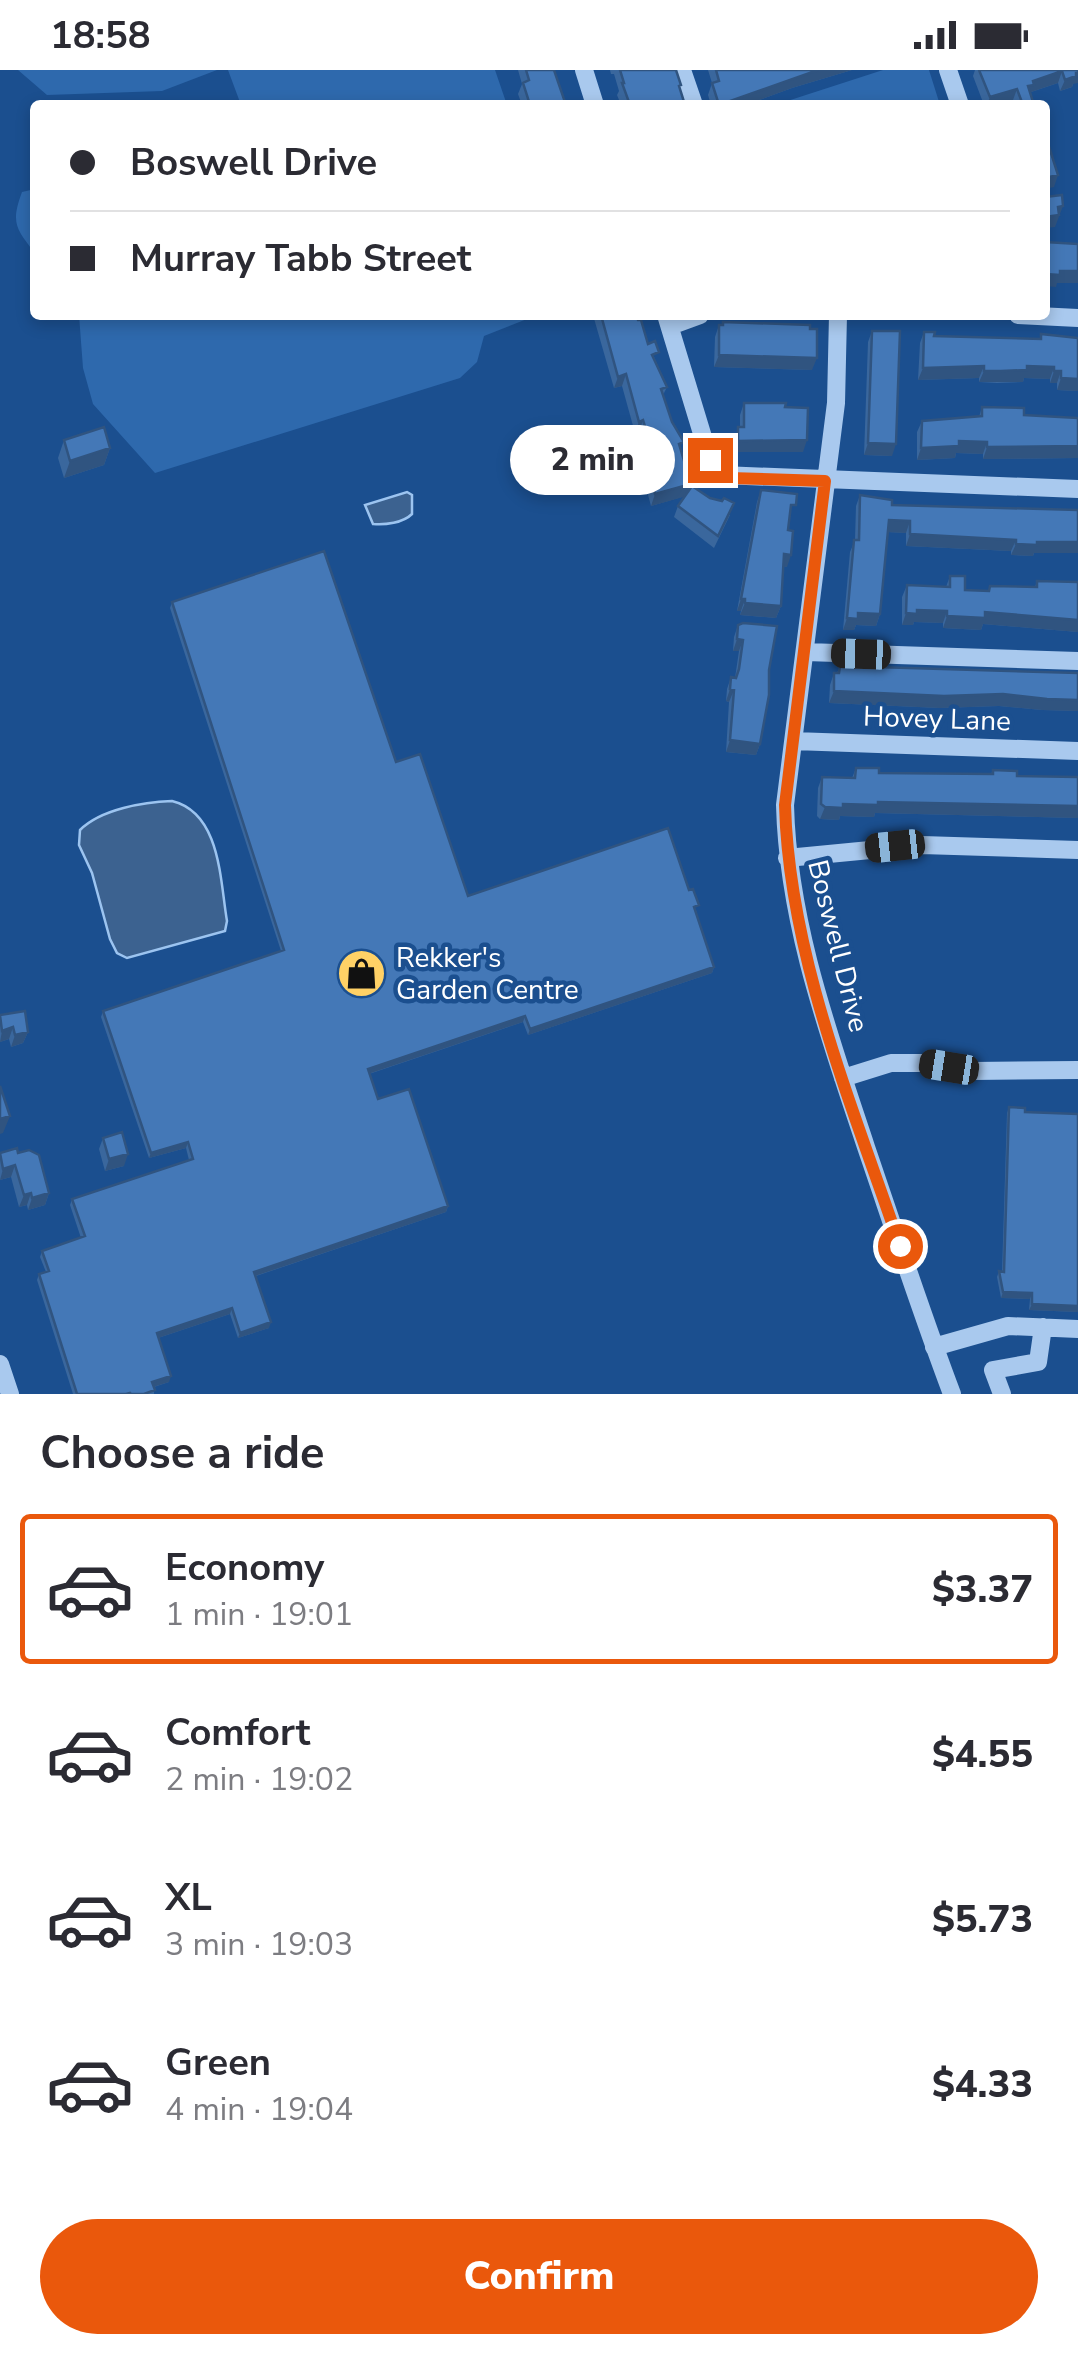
<!DOCTYPE html>
<meta charset="utf-8">
<style>
body{margin:0;font-family:"Nunito Sans",sans-serif;background:#f7f7f7;color:#2b2b33;height:100vh;display:flex;flex-direction:column;font-size:38px;white-space:nowrap}
*{box-sizing:border-box;margin:0}
p{font-size:32px;color:#7c7c81}
.icon{flex:none;width:55px;height:55px;fill:none;stroke:currentColor;stroke-width:2;stroke-linecap:round;stroke-linejoin:round}
.map{position:relative;height:1324px;overflow:hidden}
.side{display:flex;flex-direction:column;background:#fff;flex:1}
.side>*{flex:none}
.top-card{position:absolute;left:30px;top:30px;width:1020px;height:220px;border-radius:10px;box-shadow:0 5px 15px #0003;display:grid;align-content:center;height:220px;padding:0 40px;background:#fff}
.end{position:absolute;width:45px;height:45px;margin:-22px;border:12px solid #ea580c;background:#fff;box-shadow:0 0 0 5px #fff}
.from{border-radius:50%}
.bubble{position:absolute;height:70px;border-radius:35px;background:#fff;box-shadow:0 5px 15px #0003;font-size:32px;font-weight:800;line-height:70px;text-align:center}
.car{position:absolute;width:30px;height:60px;margin:-30px -15px;border-radius:12px;box-shadow:0 0 8px 2px #0007;background:linear-gradient(#222 24%,#8ab4d8 0 40%,#222 0 76%,#8ab4d8 0 86%,#222 0)}
.top-card b{display:flex;align-items:center;gap:35px;height:95px;font-size:38px}
.top-card b+b{border-top:2px solid #e1e1e2}
.top-card i{width:25px;height:25px;background:#2b2b33}
ul{padding:0;list-style:none}
li{display:flex;align-items:center;gap:30px;height:150px;margin:0 20px 15px;padding:0 20px;border:5px solid transparent;border-radius:10px}
li div{flex:1}
li b{display:block;font-size:38px}
li em{font-style:normal;font-weight:800}
li.selected{border-color:#ea580c}
li>.icon{width:90px;height:90px;stroke-width:1.5}
h2{padding:0 40px;font-size:45px;line-height:120px}
.cta{display:flex;gap:20px;margin-top:auto;padding:20px 40px}
.cta a{flex:1;height:115px;border-radius:60px;background:#ea580c;color:#fff;font-size:40px;font-weight:800;line-height:115px;text-align:center}
.status{display:flex;justify-content:space-between;align-items:center;height:70px;padding:0 50px;background:#fff;direction:ltr}
.status svg{height:28px;fill:currentColor}
.map>svg:first-child{display:block}
.green{fill:#2e69ad}
.water{fill:#3c6290;stroke:#9cc4f0;stroke-width:2.5}
.lines{fill:none;stroke-linecap:round;stroke-linejoin:round}
.minor{stroke:#a9c9ee;stroke-width:18}
.wall{fill:#3a679d}
.shaded-wall{fill:#305480}
.building{fill:#4478b7;stroke:#305480;stroke-width:2.5}
.route{stroke:#ea580c;stroke-width:12}
.labels{text-anchor:middle;dominant-baseline:central;stroke-width:9;stroke-linejoin:round;paint-order:stroke}
.street-label{font-size:28px;fill:#fff;stroke:#1b4f8f}
.poi-label{font-size:28px;fill:#fff;stroke:#1b4f8f;text-anchor:start}
</style>
<div class="status"><b>18:58</b><svg viewBox="0 0 49 12"><path d="M0 12V9h3v3zM5 12V6h3v6zM10 12V3h3v9zM15 12V0h3v12zM26 1h20v11H26zM47 4h2v5h-2z"/></svg></div>
<div class="map">
<svg width="1078" height="1324" viewBox="0 0 1078 1324">
<rect width="100%" height="100%" fill="#1b4f8f"/>
<path class="green" d="M18,0H217L162,21L47,25Z
M228,0H495L507,35H241Z
M883,0H929L940,35H775Z
M35,119V183C15,158 11,152 22,122Z
M79,245H537L484,266L477,292L460,308L155,403L93,334L83,298Z"/>
<path class="water" d="M407,422L412,425V444C403,453 385,455 373,454L365,435Z
M172,731C221,743 220,811 227,851L225,861L127,888L117,883L110,869L92,803L79,775L80,760C101,739 144,732 172,731Z"/>
<g class="lines">
<path class="minor" d="M584,0L595,35
M682,0L694,35
M948,0L960,35
M666,245L710,390L722,405L1078,419
M838,245L836,333L785,735C788,853 829,965 866,1077C894,1159 921,1242 952,1324
M1018,245L1078,248
M670,256L700,245
M806,582L1078,591
M794,671L1078,681
M787,788L922,775L1078,780
M843,1008L891,993H927L972,1001L1078,1000
M934,1277L1008,1256L1078,1259
M0,1294L10,1324
M1002,1324L993,1300L1038,1292L1043,1257"/>
</g>
<path class="wall" d="M518,0H554L566,35H522L518,24L522,14Z
M610,0H676L680,19L685,35H621L617,25L619,21L614,4H611Z
M708,0H852L792,18L746,35H711L708,25L712,13Z
M975,0H1078L1072,17L1060,21L1058,13L1031,22L1030,24L1034,35H1015L1013,30L998,35H984L973,6Z
M593,245H636L667,317L663,325L691,414L688,421L730,445L714,478L674,447L678,436L685,426L651,436L647,421L651,410L643,385L645,380L639,362L635,363L622,316L614,318Z
M723,252L812,300L714,297L715,267L719,255H722Z
M872,261L892,386L864,385L868,272Z
M924,262L934,266L1040,269L1041,264L1078,268V321L1057,320V313H1050V309L1024,308L1023,312L997,313L979,312V308L918,310L920,273Z
M744,333L785,337L803,382H734V368L740,357V345Z
M982,337L1024,345L1078,388L983,389V384L956,383L955,388L917,390V362L922,351L979,347Z
M64,370L110,378L104,395L64,408L58,388Z
M761,420L791,447H790L788,460L787,497L783,496L781,536L776,548L740,545L741,541H737L757,432Z
M860,425L892,435L1078,440L1034,483L1033,486L1011,485V481L906,476V463L888,462L880,544L876,556L856,555L854,560H843L850,482L855,470L856,436Z
M950,506L965,520L988,521L990,516L1035,517L1037,511L1078,512V562L983,554L981,560L943,558V553L914,552L913,555H902V527L907,515L946,517Z
M172,532L396,692L468,826L697,841L696,842L714,897L712,903L528,965L523,952L369,1004L378,1029L448,1136L446,1142L256,1206L269,1258L238,1268L230,1244L158,1268L169,1312L154,1317V1324H73L37,1210L39,1204L46,1202L40,1187L42,1181L81,1168L70,1135L72,1129L189,1090L186,1078L149,1088L101,947L103,941L281,881L170,538Z
M738,555L769,600L760,674L756,685L726,682L729,632L726,631L727,619L731,607L735,608L739,581H733L734,567Z
M840,596L1078,603V641L1042,640L999,636L940,638L829,633L830,615L834,603H837Z
M856,698L879,703L991,704L993,700L1017,706L1078,707V748L875,743L874,747L840,746L839,750L820,749L817,746L818,718L822,707L852,708Z
M0,945L28,962L23,973L11,977L9,969L0,972Z
M1009,1037L1025,1042L1078,1242L1029,1240L1030,1229L1001,1228L997,1207L999,1201L1002,1202L1007,1043Z
M103,1068L124,1096L105,1101L99,1079Z
M0,1083H18L49,1123L45,1135L28,1140L27,1135L19,1137L11,1107L0,1110Z"/>
<path class="shaded-wall" d="M818,0H852L792,18L746,35H719Z
M1062,1L1058,13L1031,22L1030,26L1028,16L1033,11Z
M1078,3V13L1073,14L1072,17L1060,21L1065,10Z
M1017,19L1013,30L998,35H987L990,27Z
M1058,105L1054,117L1045,119V108Z
M1063,136L1055,157L1045,158V147L1058,137Z
M1060,201H1078V213H1057L1056,217L1045,216V204Z
M719,285L817,288L812,300L714,297Z
M984,296L979,308L918,310L923,298Z
M1027,296L1054,297L1050,309L1024,308L1023,312H979L984,301Z
M1054,301H1061L1057,313H1050Z
M626,304L622,316L614,318L618,307Z
M1061,308L1078,309V321L1057,320Z
M643,350L639,362L635,363L639,352Z
M807,370L803,382H734L738,371Z
M959,371L987,372L983,384L956,383L955,388L917,390L921,378Z
M868,373L896,374L892,386L864,385Z
M1078,376V388L983,389L987,377Z
M110,378L104,395L64,408L70,391Z
M691,414L687,426L651,436L655,424Z
M889,450L910,451L906,463L885,462Z
M910,464L1016,470L1011,481L906,476Z
M1037,472H1078V483H1034L1033,486L1011,485L1016,474Z
M784,484L791,485L787,497L780,496Z
M741,529H745L741,541H737Z
M745,533L781,536L776,548L740,545Z
M917,540L947,541L943,553L914,552L913,555H902L906,543Z
M985,542L1078,550V562L983,554L981,560L943,558L947,546Z
M858,543L880,544L876,556L856,555L854,560H843L847,548Z
M737,569L743,570L739,581H733Z
M730,619L734,620L729,632L726,631Z
M834,621L1003,624L1078,630V641L1042,640L999,636L940,638L829,633Z
M730,670L760,674L756,685L726,682Z
M878,732L1078,736V748L875,743L874,747L840,746L839,750L820,749L825,737L843,734Z
M714,897L712,903L528,965L530,959Z
M525,946L523,952L365,1005L368,999Z
M13,957L9,969L0,972L2,961Z
M28,962L23,973L11,977L15,965Z
M10,1046L3,1063L0,1064V1049Z
M188,1072L186,1078L149,1088L151,1083Z
M128,1084L124,1096L105,1101L109,1089Z
M15,1095L11,1107L0,1110L3,1099Z
M31,1123L27,1135L19,1137L24,1125Z
M49,1123L45,1135L28,1140L32,1128Z
M448,1136L446,1142L252,1207L254,1202Z
M1003,1222L1032,1223L1030,1229L1001,1228Z
M1032,1234L1078,1236V1242L1029,1240Z
M232,1238L230,1244L155,1269L157,1263Z
M271,1252L269,1258L238,1268L240,1263Z
M171,1306L169,1312L150,1318L152,1312Z"/>
<path class="building" d="M526,0H554L566,35H530L523,13L529,10Z
M620,0H676L681,15L679,16L685,35H630L622,13H624Z
M716,0H818L719,35L712,13L719,11Z
M979,0H1078V3H1076V6L1065,10L1062,1L1033,11L1034,15L1028,16L1034,35H1023L1017,19L990,27Z
M1045,64L1058,105L1045,108Z
M1062,125L1063,136L1058,137L1059,145L1045,147V127Z
M1045,172L1078,174V201H1060V205L1045,204Z
M601,245H636L638,250H641L648,274L655,271L659,282L652,285L667,317L661,319L672,352L684,372L679,374L691,414L655,424L651,410L656,408V399L647,373L650,372L643,350L639,352L626,304L618,307Z
M723,252L810,255V259H817V288L719,285V255H723Z
M872,261H900L896,374L868,373Z
M924,262H935L934,266L1041,269V264L1078,268V309L1061,308V301H1054V297L1027,296V300L1001,301H984V296L923,298Z
M744,333H786L785,337L808,338L807,370L738,371V357H744Z
M982,337L1024,338V345L1078,348V376L987,377V372L959,371V376L921,378L922,351L982,346Z
M104,357L110,378L70,391L64,370Z
M692,416L710,428L722,431L724,428L734,433L718,466L678,436Z
M761,420L797,424L796,435H791L788,460L793,461L791,485L784,484L781,536L745,533V529H741Z
M860,425L892,430V435L1078,440V472H1037V475L1016,474V470L910,464V451L889,450L880,544L858,543V549L847,548L854,470H859Z
M324,481L396,692L420,684L468,826L668,758L689,820L693,819L699,835L694,837L714,897L530,959L525,946L368,999L378,1029L409,1019L448,1136L254,1202L271,1252L240,1263L232,1238L157,1263L171,1306L152,1312L155,1320L144,1324H131L130,1323L126,1324H77L39,1204L49,1201L42,1181L85,1166L72,1129L193,1089L188,1072L151,1083L103,941L284,880L172,532Z
M950,506H965V520L989,521L990,516L1037,517V511L1078,512V550L985,542V548L947,546V541L917,540V544L906,543L907,515L950,517Z
M743,553L777,556L769,600V625L760,674L730,670L734,620L730,619L731,607L736,608L739,599L743,570L737,569L738,555Z
M840,596L1078,603V630L1047,629L1003,624L944,626L834,621V603H839Z
M856,698H879V703L993,704V700L1017,701V706L1078,707V736L878,732V735L843,734V738L825,737L821,734L822,707L855,708Z
M25,941L28,962L15,965L13,957L2,961L0,945Z
M0,1016L10,1046L0,1049Z
M1009,1037L1025,1038V1042L1078,1044V1236L1032,1234V1223L1003,1222L999,1201L1004,1202Z
M122,1062L128,1084L109,1089L103,1068Z
M17,1078L18,1083L29,1080L39,1085L49,1123L32,1128L31,1123L24,1125L15,1095L3,1099L0,1083Z"/>
<g class="lines">
<path class="route" d="M710,390L715,399L729,408L825,411L785,735C789,885 852,1035 900,1176"/>
</g>
<defs>
<symbol id="shop-disc" viewBox="-11 -11 22 22"><circle r="9.5" fill="#ffd166" stroke="#1b4f8f"/><path d="M-5-2.5h2.3a2.7 3.5 0 0 1 5.4 0H5L5.5 6h-11ZM-1.5-2.5h3a1.5 2.3 0 0 0-3 0Z" fill="#111"/></symbol>
</defs>
<g fill-rule="evenodd">
<use href="#shop-disc" x="334" y="876" width="55" height="55"/>
</g>
<g class="labels">
<g class="street-label">
<text transform="translate(937 649) rotate(2)">Hovey Lane</text>
<text transform="translate(838 876) rotate(76)">Boswell Drive</text>
</g>
<g class="poi-label">
<text x="396" y="888">Rekker's<tspan x="396" dy="32">Garden Centre</tspan></text>
</g>
</g>
</svg>
<i class="end from" style="left:900px;top:1176px"></i>
<i class="end" style="left:710px;top:390px"></i>
<div class="bubble" style="left:510px;top:355px;width:165px">2 min</div>
<i class="car" style="left:861px;top:584px;rotate:272deg"></i>
<i class="car" style="left:895px;top:776px;rotate:264deg"></i>
<i class="car" style="left:949px;top:997px;rotate:279deg"></i>
<div class="top-card">
<b><i class="from"></i>Boswell Drive</b>
<b><i></i>Murray Tabb Street</b>
</div>
</div>
<section class="side">
<h2>Choose a ride</h2>
<ul>
<li class="selected"><svg class="icon" aria-label="car" viewBox="0 0 24 24"><path d="M5 17H2v-5l4-1 3-4h7l3 4 3 1v5h-3M9 17h6M6 11h13"/><circle cx="7" cy="17" r="2"/><circle cx="17" cy="17" r="2"/></svg><div><b>Economy</b><p>1 min · 19:01</p></div><em>$3.37</em></li>
<li><svg class="icon" aria-label="car" viewBox="0 0 24 24"><path d="M5 17H2v-5l4-1 3-4h7l3 4 3 1v5h-3M9 17h6M6 11h13"/><circle cx="7" cy="17" r="2"/><circle cx="17" cy="17" r="2"/></svg><div><b>Comfort</b><p>2 min · 19:02</p></div><em>$4.55</em></li>
<li><svg class="icon" aria-label="car" viewBox="0 0 24 24"><path d="M5 17H2v-5l4-1 3-4h7l3 4 3 1v5h-3M9 17h6M6 11h13"/><circle cx="7" cy="17" r="2"/><circle cx="17" cy="17" r="2"/></svg><div><b>XL</b><p>3 min · 19:03</p></div><em>$5.73</em></li>
<li><svg class="icon" aria-label="car" viewBox="0 0 24 24"><path d="M5 17H2v-5l4-1 3-4h7l3 4 3 1v5h-3M9 17h6M6 11h13"/><circle cx="7" cy="17" r="2"/><circle cx="17" cy="17" r="2"/></svg><div><b>Green</b><p>4 min · 19:04</p></div><em>$4.33</em></li>
</ul>
<div class="cta"><a>Confirm</a></div>
</section>
